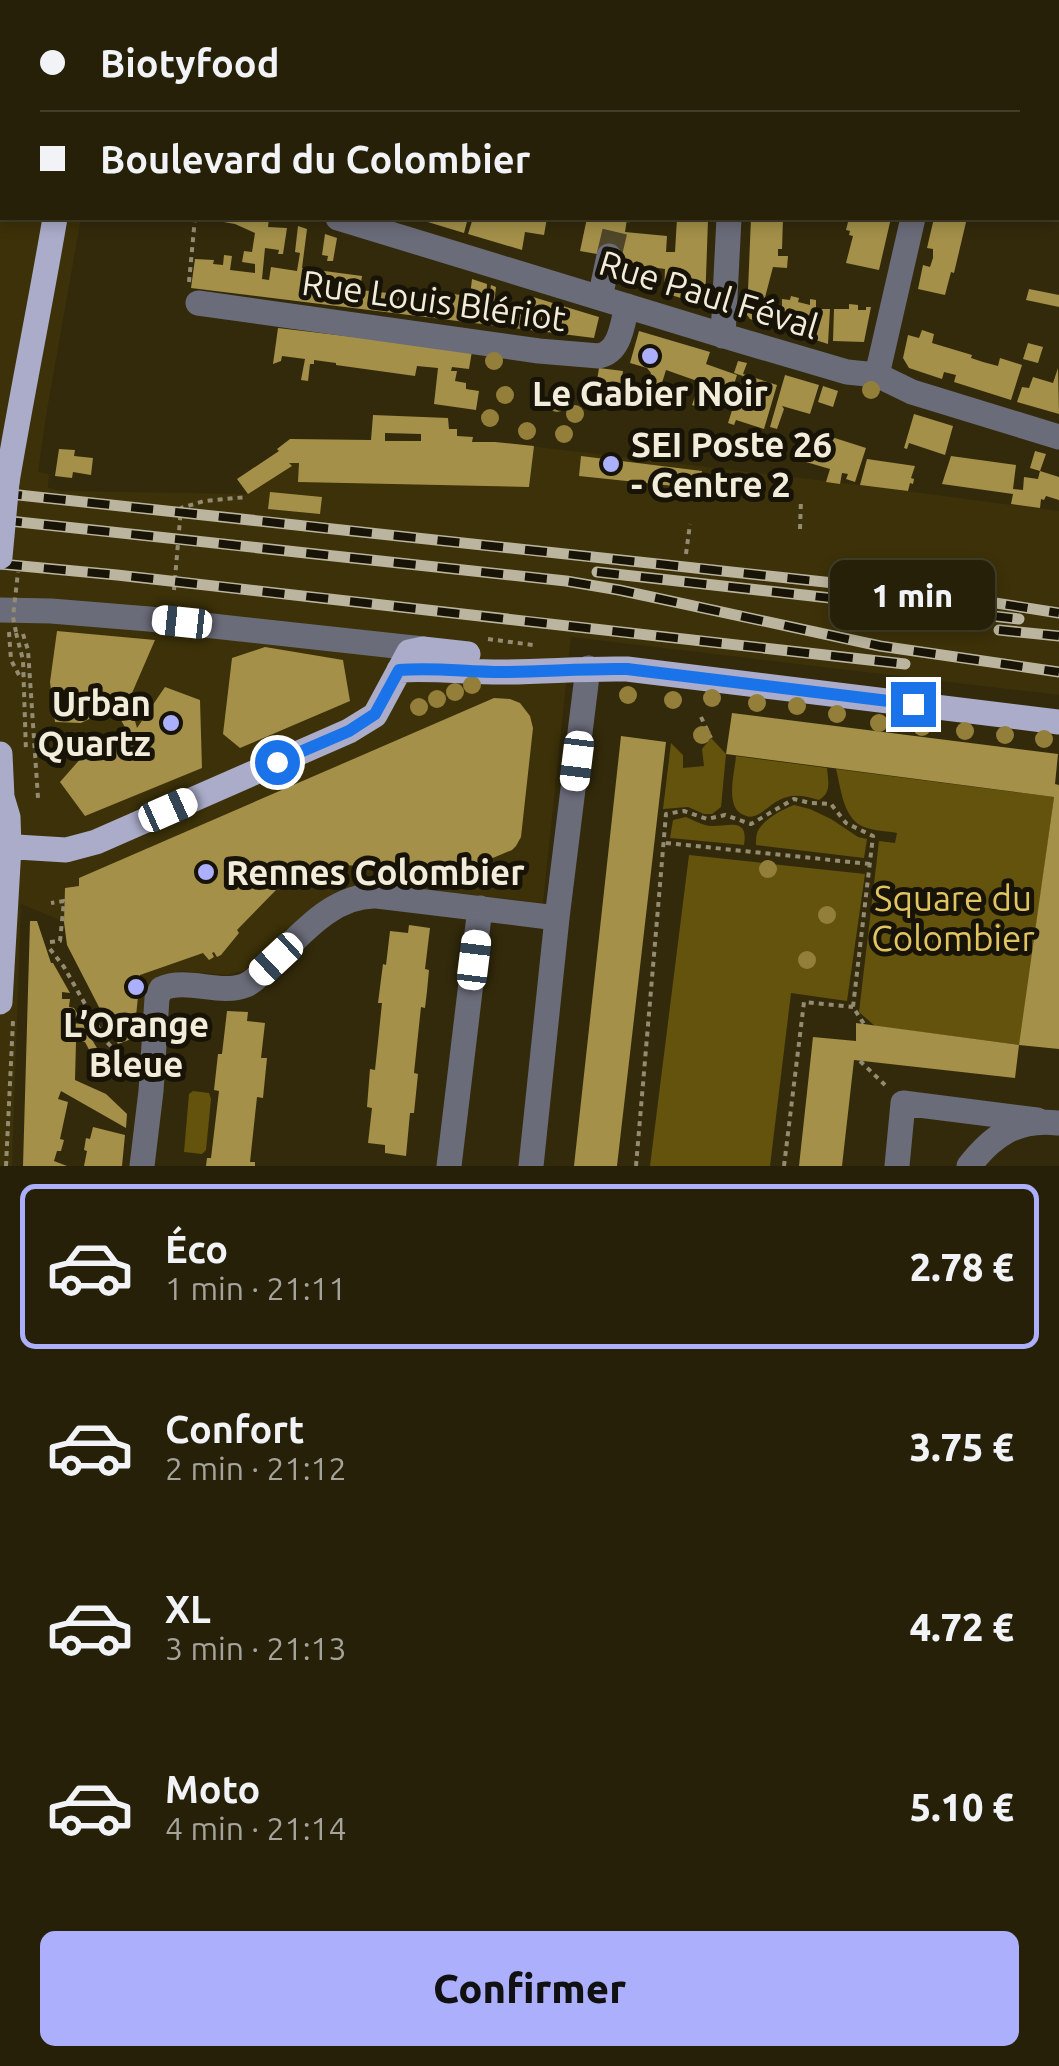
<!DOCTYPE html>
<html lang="fr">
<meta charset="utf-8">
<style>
body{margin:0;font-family:Ubuntu,sans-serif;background:#322d16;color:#f1f3f6;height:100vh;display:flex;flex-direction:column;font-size:38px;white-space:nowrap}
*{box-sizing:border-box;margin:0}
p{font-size:32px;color:#a4a39c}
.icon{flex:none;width:55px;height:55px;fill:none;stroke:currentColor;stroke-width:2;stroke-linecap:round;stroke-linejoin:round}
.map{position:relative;height:1166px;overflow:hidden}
.side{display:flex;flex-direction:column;background:#262008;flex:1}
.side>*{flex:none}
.guide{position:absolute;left:0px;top:0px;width:1060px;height:220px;box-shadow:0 5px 15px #0003,0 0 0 2px #423e29;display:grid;align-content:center;height:220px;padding:0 40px;background:#262008}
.end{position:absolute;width:45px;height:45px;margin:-22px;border:12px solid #1a73e8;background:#fff;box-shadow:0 0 0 5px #fff}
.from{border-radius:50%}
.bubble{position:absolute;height:70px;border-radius:15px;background:#262008;box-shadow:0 5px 15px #0003,0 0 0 2px #423e29;font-size:32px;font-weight:800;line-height:70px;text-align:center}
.car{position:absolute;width:30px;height:60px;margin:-30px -15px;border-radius:12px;box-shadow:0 0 8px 2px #0007;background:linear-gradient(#fff 24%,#345 0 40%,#fff 0 76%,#345 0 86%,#fff 0)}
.guide b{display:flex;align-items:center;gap:35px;height:95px;font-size:38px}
.guide b+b{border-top:2px solid #423e29}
.guide i{width:25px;height:25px;background:#f1f3f6}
ul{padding:18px 0 0;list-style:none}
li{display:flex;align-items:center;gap:30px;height:165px;margin:0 20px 15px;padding:0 20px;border:5px solid transparent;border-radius:15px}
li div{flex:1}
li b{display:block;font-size:38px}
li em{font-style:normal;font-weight:800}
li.active{border-color:#acaffb}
li>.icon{width:90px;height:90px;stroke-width:1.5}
.action{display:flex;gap:20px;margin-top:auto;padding:20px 40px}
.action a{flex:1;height:115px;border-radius:15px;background:#acaffb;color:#111;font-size:40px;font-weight:800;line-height:115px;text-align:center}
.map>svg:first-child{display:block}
.built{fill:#3c3108}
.green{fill:#64530d}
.building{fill:#a49049;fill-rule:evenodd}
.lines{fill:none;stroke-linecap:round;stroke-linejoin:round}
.minor-tunnel{stroke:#50472a;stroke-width:25;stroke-dasharray:25 12;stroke-linecap:butt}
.path{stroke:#938c73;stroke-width:4;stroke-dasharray:5 5;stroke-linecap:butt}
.minor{stroke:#6b6c7a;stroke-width:25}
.major{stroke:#aaacc9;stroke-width:25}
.rail-casing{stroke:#bbb59f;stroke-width:11}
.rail{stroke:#171307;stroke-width:8;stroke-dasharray:22;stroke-linecap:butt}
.path-bridge{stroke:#938c73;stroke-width:4;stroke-dasharray:5 5;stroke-linecap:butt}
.major-bridge{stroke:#aaacc9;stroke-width:25}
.tree{fill:#937f3a}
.route{stroke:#1a73e8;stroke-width:12}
.poi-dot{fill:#acaffb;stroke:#171307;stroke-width:4}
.labels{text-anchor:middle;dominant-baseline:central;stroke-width:10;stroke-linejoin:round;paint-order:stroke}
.street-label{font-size:35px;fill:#f2eddb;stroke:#171307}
.poi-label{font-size:35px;font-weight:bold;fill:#f2eddb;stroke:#171307}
.park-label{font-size:35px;fill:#e1c561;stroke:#171307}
</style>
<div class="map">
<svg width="1059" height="1166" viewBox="0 0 1059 1166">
<rect width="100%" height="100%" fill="#332a0b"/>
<path class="built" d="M0,110H2V218H81L46,416L38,472L49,474L48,488L62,491L247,494L237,479L278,452L277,449L290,439L495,442L860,485L1059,511V695L571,637L543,903L396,886L366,885L338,891L315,905L245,970L227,975L179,971L149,987L143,1037L134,1038L118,1044L67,945L64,922L21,904L12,1166H0Z"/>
<path class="green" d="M711,738L726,754L721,807L712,814H704L688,807L663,809L671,743L683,755V768L704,766L702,749Z
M736,756L827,768C828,781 832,792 819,800C808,797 798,794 787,797C775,800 769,808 759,814C753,817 750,818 744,815C724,808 735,772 736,756Z
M836,769L1054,797L1020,1045L875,1026L859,1012L879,841L895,843L897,833C887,831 874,831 864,827C843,819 841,788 836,769Z
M794,805L810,809L831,819L858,837L867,839L864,858L756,845C756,840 756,833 759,829C765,819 783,809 794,805Z
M686,817C693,820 702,825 710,826C727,827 749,816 744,845L670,838L673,820Z
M689,855L865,874L847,1001L791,993L770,1166H650Z
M193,1091L209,1093L211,1099L206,1150L202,1154L184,1152L189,1094Z"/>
<path class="building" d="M219,218H269L268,227L287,228L283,254H278L279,250L265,248L262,279L269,280L271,267L297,271L300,253L295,252L298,226L307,229L302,268L362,276L360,290L435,298L436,292L470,296L472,279L487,284L486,298H489L491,285L496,287L494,304L532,309L533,297L599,317L594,338L191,288L195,259L214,260L213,264L223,265L224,255L232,256L230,270L255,273V264L242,262L244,251L252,252L255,233L235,224L218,221Z
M473,218H547L544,235L525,232L522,250L468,234Z
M587,218L627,219L625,232L667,236L666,252H675L677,218L708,220L705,305L664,293L665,269L619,263L620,258L580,251Z
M751,218H783L782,249H778V256H788L787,268L773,267L763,305L782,310V299L790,300L791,296L799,298L798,302L810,305V299L816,300V309H830L828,344L750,319L747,315Z
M849,218H891L879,270L846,263L853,236L849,235L850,231L846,230Z
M934,218H967L954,273L951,272L945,295L918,289L923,265L930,267L933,258V249L927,248Z
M418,219V218H468L464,233Z
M325,234L337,238L333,261H327L328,256L322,255Z
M1029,289L1059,295V307L1026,300Z
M849,304L858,305V310H866V307H871L864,342L833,341L834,309H849Z
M278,328L472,351L469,369L452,367L451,371H457L455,381L466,383V389L479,391L476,410L434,404L438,368L417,366L415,376L336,365V363L314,360V364H310L308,381L301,380L305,359L282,356L281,361L273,364Z
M922,330L934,334L932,343L972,355L971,358L983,362L998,366L1000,358L1022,365L1011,400L954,382L956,375L944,372L942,379L909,368L903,358L908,335L919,338Z
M639,331L710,352L706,364L737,375L729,401L702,393L698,407L692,405L700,382L666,370L661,386L648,382L651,373L647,368L630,363Z
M1028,343L1043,347L1038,363L1023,359Z
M738,361L747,363L743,374L777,385L764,429L736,420L734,425L728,423L743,376L734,373Z
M599,368L623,371L619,402L594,399Z
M1058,368L1059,414L1017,402L1022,387L1029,388L1033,377L1053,383Z
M785,375L819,385L810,414L782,406L784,409L777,429L770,427Z
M823,386L838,391L833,407L818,402Z
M914,414L953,426L945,455L909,443L907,449L904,448Z
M373,415L448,418L449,429H457V436L473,437L472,442H495L534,446L529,487L298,482L299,463H289L292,466L248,494L237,479L279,451L277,449L290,439L371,440ZM385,433L421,434V441H385Z
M816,432L866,448L855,482L846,479L848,474L842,473L840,484L826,482L830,469L806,462Z
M59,449L75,450L74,456L93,458L91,475L73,472L72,478L55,476Z
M1035,451L1046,454L1040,471L1059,477V500L1046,496L1044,500L1041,499L1040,508L1011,504L1013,494L942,484L951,456L1016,465L1013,489L1023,490L1024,477L1038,479L1040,471L1030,468Z
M581,456L702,471L701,478L676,475L674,486L579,476Z
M867,459L915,466L911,478L914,479L913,484L910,483L908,491L860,485Z
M270,492L322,497L320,514L268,509Z
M57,631L155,640L129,700L137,728L165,687L200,700L202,768L85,816L60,782L89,749L128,733L114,707L81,723L55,722L50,682Z
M265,647L343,660L350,701L240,748L223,734L232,658Z
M494,698L510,699L520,703L530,716L533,728L521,837L516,846L512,850L450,876L337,864L276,890L237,930L239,933L221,955L217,957L214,952L212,953L214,957L209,960L203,953L140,975L134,1038L118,1044L67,945L64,922L65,888L79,886V878Z
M732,713L1058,754L1055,784L1059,785V1049L1019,1045L1054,797L726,754Z
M621,736L666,742L617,1166H574Z
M30,921H37L51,963H53L70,993L62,992V999H70L69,1007L74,1008L80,1018H70V1023L83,1024L105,1062L101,1064L99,1061L96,1063L85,1042H76L75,1080L106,1094L127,1114L126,1128L61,1091L58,1099L68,1102L60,1139L64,1140L61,1151H57L54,1161L67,1166H23Z
M409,925L430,928L425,969L429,970L427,991L425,1008L421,1007L414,1073L418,1074L414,1113H410L406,1156L385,1153V1145L368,1143L372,1108L367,1107L370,1069L375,1070L382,1003H378L383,964L386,965L390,931L408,933Z
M227,1011L248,1012L247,1021L265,1023L261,1058H267L263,1098L257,1097L250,1162H255V1166H206L207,1158H211L219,1091L214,1090L218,1054H222Z
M856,1023L1019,1045L1015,1078L854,1060L842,1166H799L813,1037L856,1041Z
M93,1127L125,1135L122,1166H84L87,1151L84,1150L86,1138L90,1139Z"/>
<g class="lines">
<path class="minor-tunnel" d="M609,256L618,218"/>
<path class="path" d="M0,86L2,84
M0,169L2,171
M189,282L195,218
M800,529L801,499
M686,554L690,524
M174,590L181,508L204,501L247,497
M9,632L11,660L19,675L24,676
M16,633L23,660L26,752
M23,634L28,650L38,798
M488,639L533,645
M701,717L711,738
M666,843L870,864
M50,942L60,941L64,901L51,903
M50,949L64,967L106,1041L128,1065
M860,1061L885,1085
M6,1166L13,1021
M636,1166L666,814L684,811L707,819L725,815L751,824L794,799L810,803L831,804L846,823L873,836L853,1007L864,1024
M784,1166L804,1002L853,1007"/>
<path class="minor" d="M444,2L445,0
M738,2V0
M960,2V0
M1058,94H1059
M0,139H2
M338,218L738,340L847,372L877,375L912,392L1059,437
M600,298L609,256
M198,303L539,351L599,356C620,352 622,326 627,306
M723,336L729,218
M877,375L913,218
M0,610L51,611L149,619L423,649
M142,1166L151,1091L157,998L161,989C188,977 219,996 246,985C255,981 262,972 269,965C299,937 332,894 377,896L557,918
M449,1166L480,908
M531,1166L557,918L588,668
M897,1166L903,1103L1037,1120
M969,1166C993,1135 1018,1118 1058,1123"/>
<path class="major" d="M88,2V0
M7,482C22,393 40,306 55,218
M399,670C435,668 466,672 501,672C544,672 585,668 627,669L1059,722
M0,754L2,797L8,817L9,847L0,1002
M0,846L66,850L96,842L349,731L375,715L409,652L423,649L468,654"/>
<defs>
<path id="rail" d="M0,493L945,595L1059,613
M0,520L566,581L619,590L880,646L1059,672
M0,564L117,575L905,664
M597,572L1019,619
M999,630L1059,636"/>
</defs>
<use href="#rail" class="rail-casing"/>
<use href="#rail" class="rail"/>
<path class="path-bridge" d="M16,632L13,617L18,572"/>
<path class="major-bridge" d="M0,557L7,482"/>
</g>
<g class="tree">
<circle cx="494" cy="361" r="9"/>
<circle cx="871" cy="390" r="9"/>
<circle cx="505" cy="395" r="9"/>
<circle cx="557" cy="403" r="9"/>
<circle cx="575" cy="414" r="9"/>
<circle cx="490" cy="418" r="9"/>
<circle cx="527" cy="431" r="9"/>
<circle cx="564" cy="434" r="9"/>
<circle cx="472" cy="685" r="9"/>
<circle cx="455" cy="692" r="9"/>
<circle cx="628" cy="695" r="9"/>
<circle cx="712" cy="698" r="9"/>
<circle cx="437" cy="699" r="9"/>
<circle cx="673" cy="700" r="9"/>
<circle cx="757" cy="703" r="9"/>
<circle cx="797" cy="706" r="9"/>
<circle cx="419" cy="707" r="9"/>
<circle cx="837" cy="714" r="9"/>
<circle cx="879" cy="723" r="9"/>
<circle cx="922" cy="727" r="9"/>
<circle cx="965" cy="731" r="9"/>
<circle cx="702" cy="735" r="9"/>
<circle cx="1005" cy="735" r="9"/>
<circle cx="1044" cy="739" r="9"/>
<circle cx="768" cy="869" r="9"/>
<circle cx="827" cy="915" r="9"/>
<circle cx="807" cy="960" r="9"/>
</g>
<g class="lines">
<path class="route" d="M277,762L349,731L375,714L399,670C435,667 466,672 501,672C543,672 585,668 627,669L913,704"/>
</g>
<g class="poi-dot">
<circle cx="650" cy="356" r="10"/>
<circle cx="611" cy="464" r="10"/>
<circle cx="171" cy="723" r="10"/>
<circle cx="206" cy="872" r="10"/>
<circle cx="136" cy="987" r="10"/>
</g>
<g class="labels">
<g class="street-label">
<text transform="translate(709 294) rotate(17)">Rue Paul Féval</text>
<text transform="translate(434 300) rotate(8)">Rue Louis Blériot</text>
</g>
<g class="poi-label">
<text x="650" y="393">Le Gabier Noir</text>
<text x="631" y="444" text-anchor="start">SEI Poste 26<tspan x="631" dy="40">- Centre 2</tspan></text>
<text x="151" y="703" text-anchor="end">Urban<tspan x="151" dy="40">Quartz</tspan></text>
<text x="226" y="872" text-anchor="start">Rennes Colombier</text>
<text x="136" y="1024">L’Orange<tspan x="136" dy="40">Bleue</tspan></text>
</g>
<g class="park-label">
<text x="953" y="898">Square du<tspan x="953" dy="40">Colombier</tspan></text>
</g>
</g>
</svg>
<i class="end from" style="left:277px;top:762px"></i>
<i class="end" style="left:913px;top:704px"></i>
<div class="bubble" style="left:830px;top:560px;width:165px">1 min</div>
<i class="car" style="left:182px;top:622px;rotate:276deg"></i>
<i class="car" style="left:577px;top:761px;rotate:187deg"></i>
<i class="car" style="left:168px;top:810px;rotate:66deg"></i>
<i class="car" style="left:276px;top:959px;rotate:227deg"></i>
<i class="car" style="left:474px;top:960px;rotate:7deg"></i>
<div class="guide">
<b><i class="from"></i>Biotyfood</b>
<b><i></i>Boulevard du Colombier</b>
</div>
</div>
<section class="side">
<ul>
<li class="active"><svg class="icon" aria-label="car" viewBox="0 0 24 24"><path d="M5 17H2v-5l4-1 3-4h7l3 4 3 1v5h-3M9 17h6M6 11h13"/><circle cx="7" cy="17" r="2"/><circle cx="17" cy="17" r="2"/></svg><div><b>Éco</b><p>1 min · 21:11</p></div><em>2.78 €</em></li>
<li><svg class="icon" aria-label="car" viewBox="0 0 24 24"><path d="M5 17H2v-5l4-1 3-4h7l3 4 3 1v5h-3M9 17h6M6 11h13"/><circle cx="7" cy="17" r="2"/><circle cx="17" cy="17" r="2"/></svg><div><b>Confort</b><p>2 min · 21:12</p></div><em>3.75 €</em></li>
<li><svg class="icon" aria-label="car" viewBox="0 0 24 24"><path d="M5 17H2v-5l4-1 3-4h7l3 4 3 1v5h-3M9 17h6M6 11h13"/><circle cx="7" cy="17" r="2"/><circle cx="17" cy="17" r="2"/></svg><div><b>XL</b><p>3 min · 21:13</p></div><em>4.72 €</em></li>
<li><svg class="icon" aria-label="car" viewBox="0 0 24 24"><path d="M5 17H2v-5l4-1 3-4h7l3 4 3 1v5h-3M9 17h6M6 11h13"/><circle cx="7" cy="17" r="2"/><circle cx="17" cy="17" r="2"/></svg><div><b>Moto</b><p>4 min · 21:14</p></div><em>5.10 €</em></li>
</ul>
<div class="action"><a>Confirmer</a></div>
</section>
